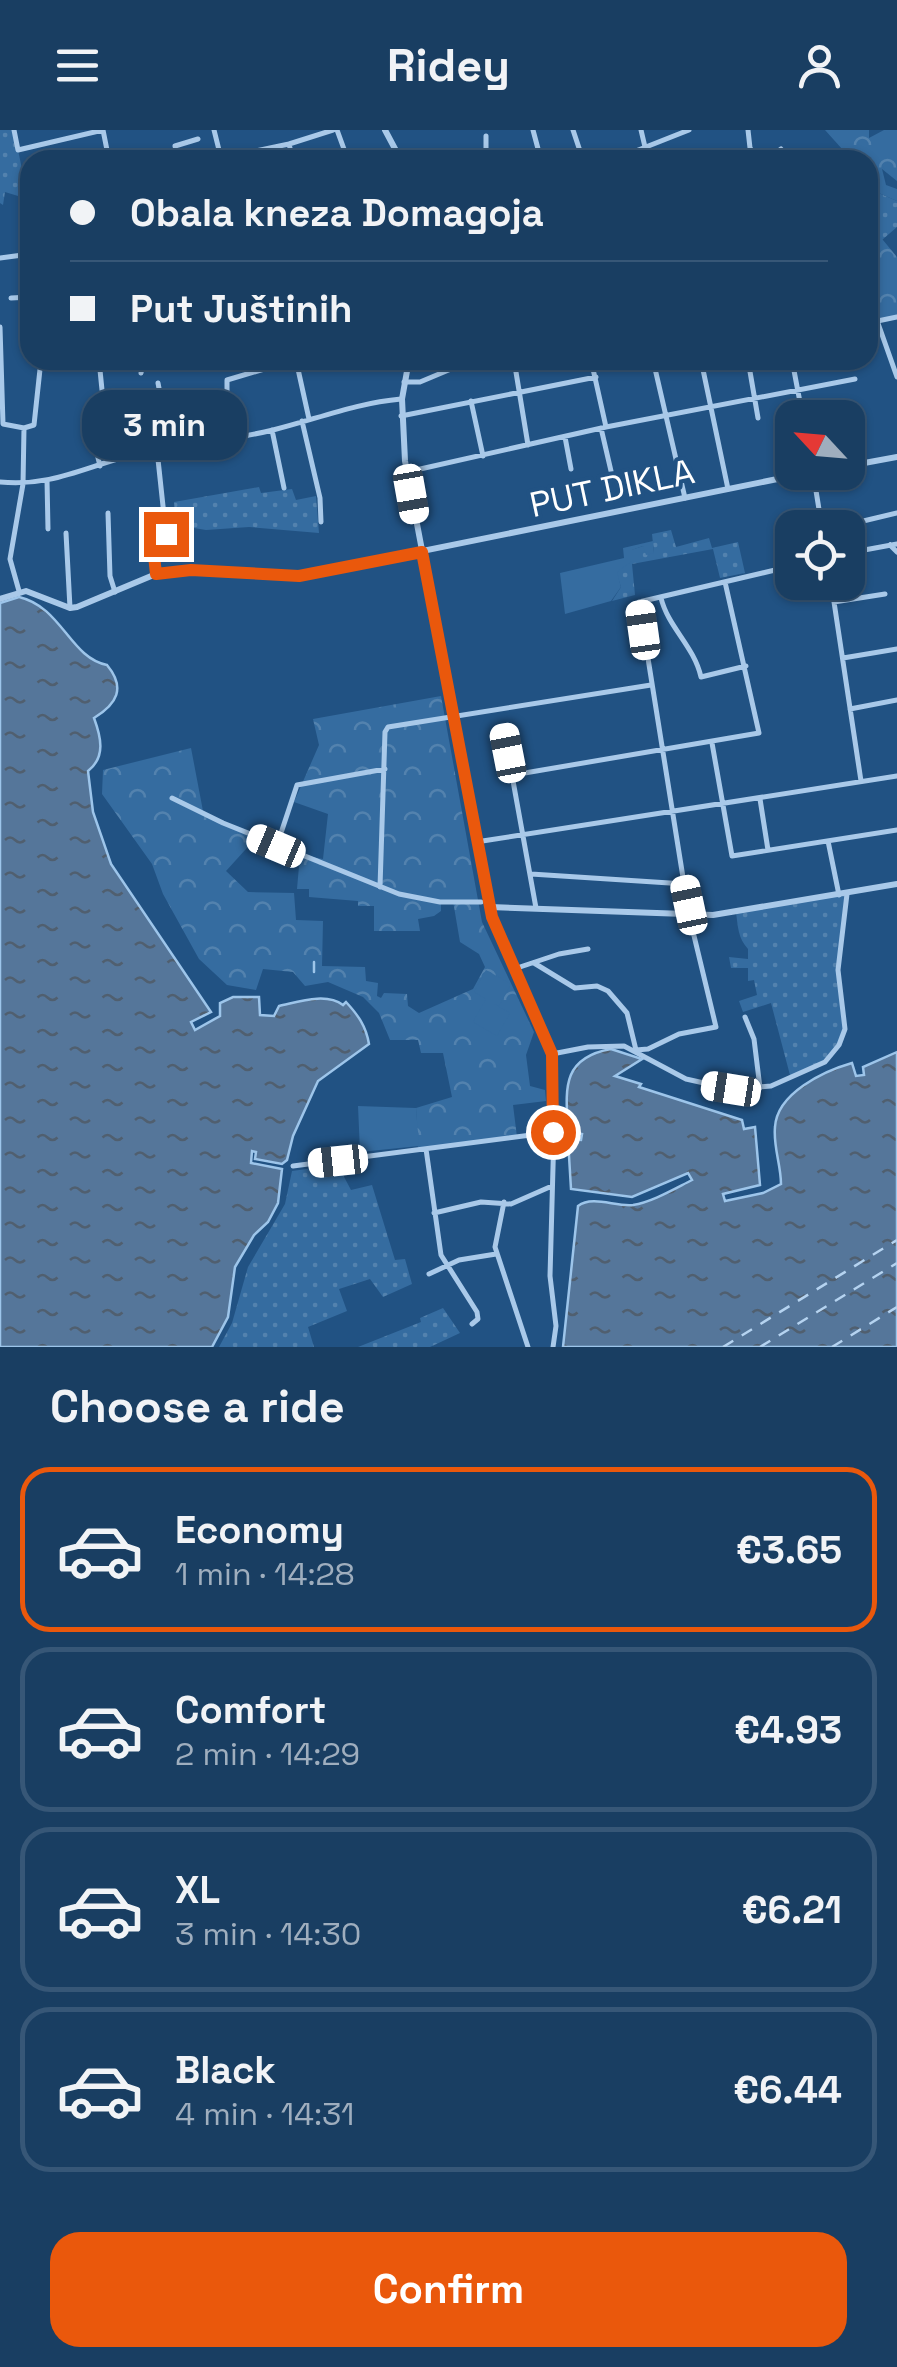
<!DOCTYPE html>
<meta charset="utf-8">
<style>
body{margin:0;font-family:"Space Grotesk",sans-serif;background:#224568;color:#f1f3f6;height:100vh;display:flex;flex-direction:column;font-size:38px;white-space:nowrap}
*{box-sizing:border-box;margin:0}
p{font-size:32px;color:#9faebe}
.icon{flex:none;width:55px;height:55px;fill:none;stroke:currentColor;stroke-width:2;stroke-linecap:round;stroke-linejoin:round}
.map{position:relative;height:1217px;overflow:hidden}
.side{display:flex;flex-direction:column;background:#193e62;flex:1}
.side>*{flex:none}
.banner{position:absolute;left:20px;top:20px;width:858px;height:220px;border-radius:30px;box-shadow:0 2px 8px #0004,0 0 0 2px #375777;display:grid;align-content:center;height:220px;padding:0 50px;background:#193e62}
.needle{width:65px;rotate:296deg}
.tools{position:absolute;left:775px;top:270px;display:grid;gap:20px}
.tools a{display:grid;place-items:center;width:90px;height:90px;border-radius:20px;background:#193e62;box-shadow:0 2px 8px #0004,0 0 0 2px #375777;font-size:50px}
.end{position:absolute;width:45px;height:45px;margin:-22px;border:12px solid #ea580c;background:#fff;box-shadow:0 0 0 5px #fff}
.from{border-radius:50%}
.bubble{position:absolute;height:70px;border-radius:30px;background:#193e62;box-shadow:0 2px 8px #0004,0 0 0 2px #375777;font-size:32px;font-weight:800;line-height:70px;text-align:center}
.car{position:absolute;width:30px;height:60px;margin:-30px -15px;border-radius:12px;box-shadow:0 0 8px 2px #0007;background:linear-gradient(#fff 24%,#345 0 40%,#fff 0 76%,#345 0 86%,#fff 0)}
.banner b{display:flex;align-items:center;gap:35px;height:95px;font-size:38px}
.banner b+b{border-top:2px solid #375777}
.banner i{width:25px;height:25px;background:#f1f3f6}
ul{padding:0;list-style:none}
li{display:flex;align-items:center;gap:30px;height:165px;margin:0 20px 15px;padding:0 30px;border:5px solid #375777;border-radius:30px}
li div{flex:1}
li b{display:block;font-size:38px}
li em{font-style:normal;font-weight:800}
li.active{border-color:#ea580c}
li>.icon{width:90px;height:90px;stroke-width:1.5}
h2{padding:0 50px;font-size:45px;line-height:120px}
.cta{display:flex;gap:20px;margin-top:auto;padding:20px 50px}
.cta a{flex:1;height:115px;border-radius:30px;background:#ea580c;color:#fff;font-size:40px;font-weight:800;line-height:115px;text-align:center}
header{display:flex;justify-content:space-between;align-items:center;height:130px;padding:0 50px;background:#193e62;font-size:45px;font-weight:800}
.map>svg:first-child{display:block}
.grass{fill:url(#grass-dots)}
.forest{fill:url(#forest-crowns)}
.garden{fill:#356ca0}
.water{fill:url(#water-ripples);stroke:#9dc5ea;stroke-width:2.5}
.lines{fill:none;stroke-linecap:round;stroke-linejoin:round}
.stream{stroke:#9dc5ea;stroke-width:2.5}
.ferry{stroke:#b5d3f0;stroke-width:2.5;stroke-dasharray:12 10;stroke-linecap:butt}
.minor{stroke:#a9c9e9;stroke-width:5}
.tertiary{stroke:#a9c9e9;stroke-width:6}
.route{stroke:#ea580c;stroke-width:12}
.labels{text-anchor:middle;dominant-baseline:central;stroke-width:8;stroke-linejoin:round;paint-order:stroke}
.street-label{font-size:35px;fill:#fff;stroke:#215283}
</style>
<header><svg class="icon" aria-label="menu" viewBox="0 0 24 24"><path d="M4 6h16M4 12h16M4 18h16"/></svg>Ridey<svg class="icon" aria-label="person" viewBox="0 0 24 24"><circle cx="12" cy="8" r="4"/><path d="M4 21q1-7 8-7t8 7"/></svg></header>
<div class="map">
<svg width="897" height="1217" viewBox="0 0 897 1217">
<defs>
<pattern id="grass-dots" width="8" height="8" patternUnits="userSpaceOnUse" patternTransform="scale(2.5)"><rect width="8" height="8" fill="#356ca0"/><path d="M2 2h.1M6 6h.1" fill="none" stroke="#5382ae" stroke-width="1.8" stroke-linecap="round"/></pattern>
<pattern id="forest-crowns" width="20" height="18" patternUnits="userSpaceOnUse" patternTransform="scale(2.5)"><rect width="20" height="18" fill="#356ca0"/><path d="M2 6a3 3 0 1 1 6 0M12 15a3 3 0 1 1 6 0" fill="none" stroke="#5382ae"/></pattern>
<pattern id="water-ripples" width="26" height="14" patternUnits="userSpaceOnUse" patternTransform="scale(2.5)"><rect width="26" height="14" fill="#55769a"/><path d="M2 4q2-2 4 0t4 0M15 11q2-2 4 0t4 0" fill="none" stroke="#505f6f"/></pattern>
</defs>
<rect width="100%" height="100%" fill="#215283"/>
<path class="grass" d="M0,0H14L28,69L5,62L3,75L0,73Z
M868,50L881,64L897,71V97L882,110L878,104L868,113Z
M259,357L261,363L292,359L296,370L316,366L319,403L249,397L206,400L176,395L174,372Z
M671,400L676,417L709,408L712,418L738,412L745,443L720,448L713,419L632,434L635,465L612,471L621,457L616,442L631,420L643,416L654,423L652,404Z
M847,764L839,832L845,898L833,925L791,949L771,873L743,882L739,871L757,865L754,850L748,851V838H731L729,827L748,829V819C738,808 738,797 736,782Z
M343,1034V1045L351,1060L372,1055L395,1130L405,1129L412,1154L383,1167L370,1149L339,1159L347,1181L308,1197L314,1217H219L232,1193L248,1137L285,1074L292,1041Z
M443,1178L460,1203L430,1217H358L421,1192L420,1188Z"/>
<path class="forest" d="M825,0H869V8L884,0H897V51L882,39L886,55L897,59V71L881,64L868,50V30H852Z
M878,104L897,127V187L877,192L868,165V113Z
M441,566L482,792L534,902L526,925L530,956L545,960L546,971L513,975L517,1007L418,1019L416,978L452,967L443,923H421L418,910H390L379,883L363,867L328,852L305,856L293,842L263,839L256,860L227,855L199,829L163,764L152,734L102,664L103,640L191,618L203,681L255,709L226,741L248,762L294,763L296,790L323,791L322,836L365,837L366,851L378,853L377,866L381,868L384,863L407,864L408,876L419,883L473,859L485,837L479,824L460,812L453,771L441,772V781L434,786L418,789L420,801H374V776H358V771L309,767V759H297L300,725L323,729L328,684L294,672L319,615L313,589Z"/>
<path class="garden" d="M653,411L654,423L646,425L643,416L632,420V431L617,442L621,457L611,471L565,484L560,443L624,428L623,418Z
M486,840L511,854L499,876L494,874L510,883L497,906L473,892L486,869L474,862Z
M358,976L416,978L419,1016L360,1022Z"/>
<path class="water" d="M19,467C62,477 70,528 107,535C126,558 117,574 94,588C101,607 106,627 88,641L93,682L111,734L211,882L191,892L195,900L220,886V873L233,867H259L260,885L274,886L279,876C298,872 326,862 343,875L346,872C358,885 366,896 369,914L318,951L293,1006L287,1030L282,1034L255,1029L256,1022L252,1021L251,1033L282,1039L278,1073L268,1092L254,1105L235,1137L228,1187L212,1217H0V473Z
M611,919L642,929L615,946L641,954L639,957L742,990L744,999L755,997L760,1055L723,1064L725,1071L763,1063L781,1054C781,1035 773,1016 775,997C777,963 824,941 852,933L856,946L864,945L863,937L897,922V1217H563L578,1076C593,1065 615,1077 633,1075C652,1072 674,1059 692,1050L688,1043L632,1067L571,1059L568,1009L581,1010L582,1004L568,1002C566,961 560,928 611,919Z"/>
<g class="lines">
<path class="stream" d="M314,842V832"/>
<path class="ferry" d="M723,1217L897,1110
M760,1217L897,1133
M832,1217L897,1177"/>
<path class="minor" d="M14,0L18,20L103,0
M103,0L109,30
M214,0L221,28L289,14L333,0
M337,0L348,30
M533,0L541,30
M573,0L583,30
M641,0L645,17
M748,0L750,18L758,30
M289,14L293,30
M179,30L175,16L198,9
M189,30L200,27
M486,30V6
M613,30L689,0
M768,30L781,19L790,30
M30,69V82
M0,128L30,124
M868,165L897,247
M11,168L30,167
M868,193L897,187
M0,197L3,294L24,298L34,295L41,230
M99,230L102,260
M296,230L309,289
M514,230L528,315
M591,230L606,297
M653,230L685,368
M701,230L728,359
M748,230L758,288
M792,230L803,288
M141,243L144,230
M404,252H420L451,239L474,235L546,237L584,230
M158,253L170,317
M471,271L483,326
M108,272L100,274L114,330
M133,279L142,323
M401,286L596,247
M302,291L320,368L321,392
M90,295L100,336
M601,298L611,341
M272,300L284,358
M565,307L571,339
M227,309V250L271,237
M407,342L606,297L855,249
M813,342L822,398
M47,350L48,399
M0,352C49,357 83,338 128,326C176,314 225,312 273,300C317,289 356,273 401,269
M108,383L110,446L115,462
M834,398L897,383
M66,403L70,478
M890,415L897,422
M848,423L897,414
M156,444L152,407L166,404L157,320
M831,452L861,651
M19,461L10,429L23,354L24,298
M661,468C668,497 694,516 701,547L746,536
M834,472L885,464
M843,528L897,519
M850,579L897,570
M504,601L536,778
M712,613L732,726L897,700
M513,645L759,603L725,452
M172,668L223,693L399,764L440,772H481
M760,669L768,720
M828,711L839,765
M476,712L897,646
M277,715L297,655L385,639
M531,744L685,754
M380,757L385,602L388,597L651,555
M490,777L495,800L552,924L554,1001L550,1146L556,1196L553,1217
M534,833L575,858L597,856L608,861L627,883L636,920L648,919L679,904L716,897L689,785L639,472L792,436
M514,839L559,824L588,819
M745,887L754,909L760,958
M552,924L588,917L624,916L686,949L731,959L771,956L825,932L839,915L845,899L838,840L847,764
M426,1019L441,1125L477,1182L478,1189L472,1194
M293,1036L554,1002
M504,1072L495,1117L528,1217
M434,1083L481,1072L511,1074L552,1056
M429,1144L459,1130L496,1124"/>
<path class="tertiary" d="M385,0L401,30
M409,230L402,269L405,331L490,777L713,785L897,754
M848,336L897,327
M0,469L26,461L70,478L77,477L156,444L175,441L299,446L812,342"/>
</g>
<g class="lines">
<path class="route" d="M166,404L152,407L156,444L191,440L299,446L422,422L492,787L552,924L553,1002"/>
</g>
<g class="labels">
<g class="street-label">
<text transform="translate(612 358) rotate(-12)">PUT DIKLA</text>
</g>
</g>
</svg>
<div class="tools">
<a><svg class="needle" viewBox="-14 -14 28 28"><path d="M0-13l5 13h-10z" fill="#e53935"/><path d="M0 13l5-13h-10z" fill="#9faebe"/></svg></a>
<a><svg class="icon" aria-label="locate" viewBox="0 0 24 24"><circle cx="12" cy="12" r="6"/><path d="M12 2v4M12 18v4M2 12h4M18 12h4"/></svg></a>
</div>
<i class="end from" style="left:553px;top:1002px"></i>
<i class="end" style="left:166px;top:404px"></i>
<div class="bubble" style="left:82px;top:260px;width:165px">3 min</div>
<i class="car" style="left:411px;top:364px;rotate:170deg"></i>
<i class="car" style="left:643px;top:500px;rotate:352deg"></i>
<i class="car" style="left:508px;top:623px;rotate:349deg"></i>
<i class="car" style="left:276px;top:716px;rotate:293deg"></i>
<i class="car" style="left:689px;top:775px;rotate:348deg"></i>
<i class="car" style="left:731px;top:959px;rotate:279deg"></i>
<i class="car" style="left:338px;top:1031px;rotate:264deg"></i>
<div class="banner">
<b><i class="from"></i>Obala kneza Domagoja</b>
<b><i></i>Put Juštinih</b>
</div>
</div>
<section class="side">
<h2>Choose a ride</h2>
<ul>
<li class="active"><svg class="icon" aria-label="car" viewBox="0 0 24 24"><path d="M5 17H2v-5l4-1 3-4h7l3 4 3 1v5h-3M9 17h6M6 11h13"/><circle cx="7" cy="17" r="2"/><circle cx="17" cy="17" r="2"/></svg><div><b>Economy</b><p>1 min · 14:28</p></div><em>€3.65</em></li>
<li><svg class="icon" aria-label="car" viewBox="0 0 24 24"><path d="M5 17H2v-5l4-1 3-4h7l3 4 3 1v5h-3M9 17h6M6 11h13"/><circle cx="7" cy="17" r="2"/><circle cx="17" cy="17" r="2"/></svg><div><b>Comfort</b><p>2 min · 14:29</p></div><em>€4.93</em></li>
<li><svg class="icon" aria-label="car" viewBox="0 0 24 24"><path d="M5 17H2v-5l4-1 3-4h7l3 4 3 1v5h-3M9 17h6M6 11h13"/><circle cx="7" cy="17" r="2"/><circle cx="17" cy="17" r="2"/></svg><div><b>XL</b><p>3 min · 14:30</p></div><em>€6.21</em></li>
<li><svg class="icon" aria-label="car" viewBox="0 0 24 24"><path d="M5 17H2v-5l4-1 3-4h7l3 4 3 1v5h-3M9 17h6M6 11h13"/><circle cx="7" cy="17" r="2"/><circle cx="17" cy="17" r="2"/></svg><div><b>Black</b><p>4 min · 14:31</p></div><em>€6.44</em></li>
</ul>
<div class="cta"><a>Confirm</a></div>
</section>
